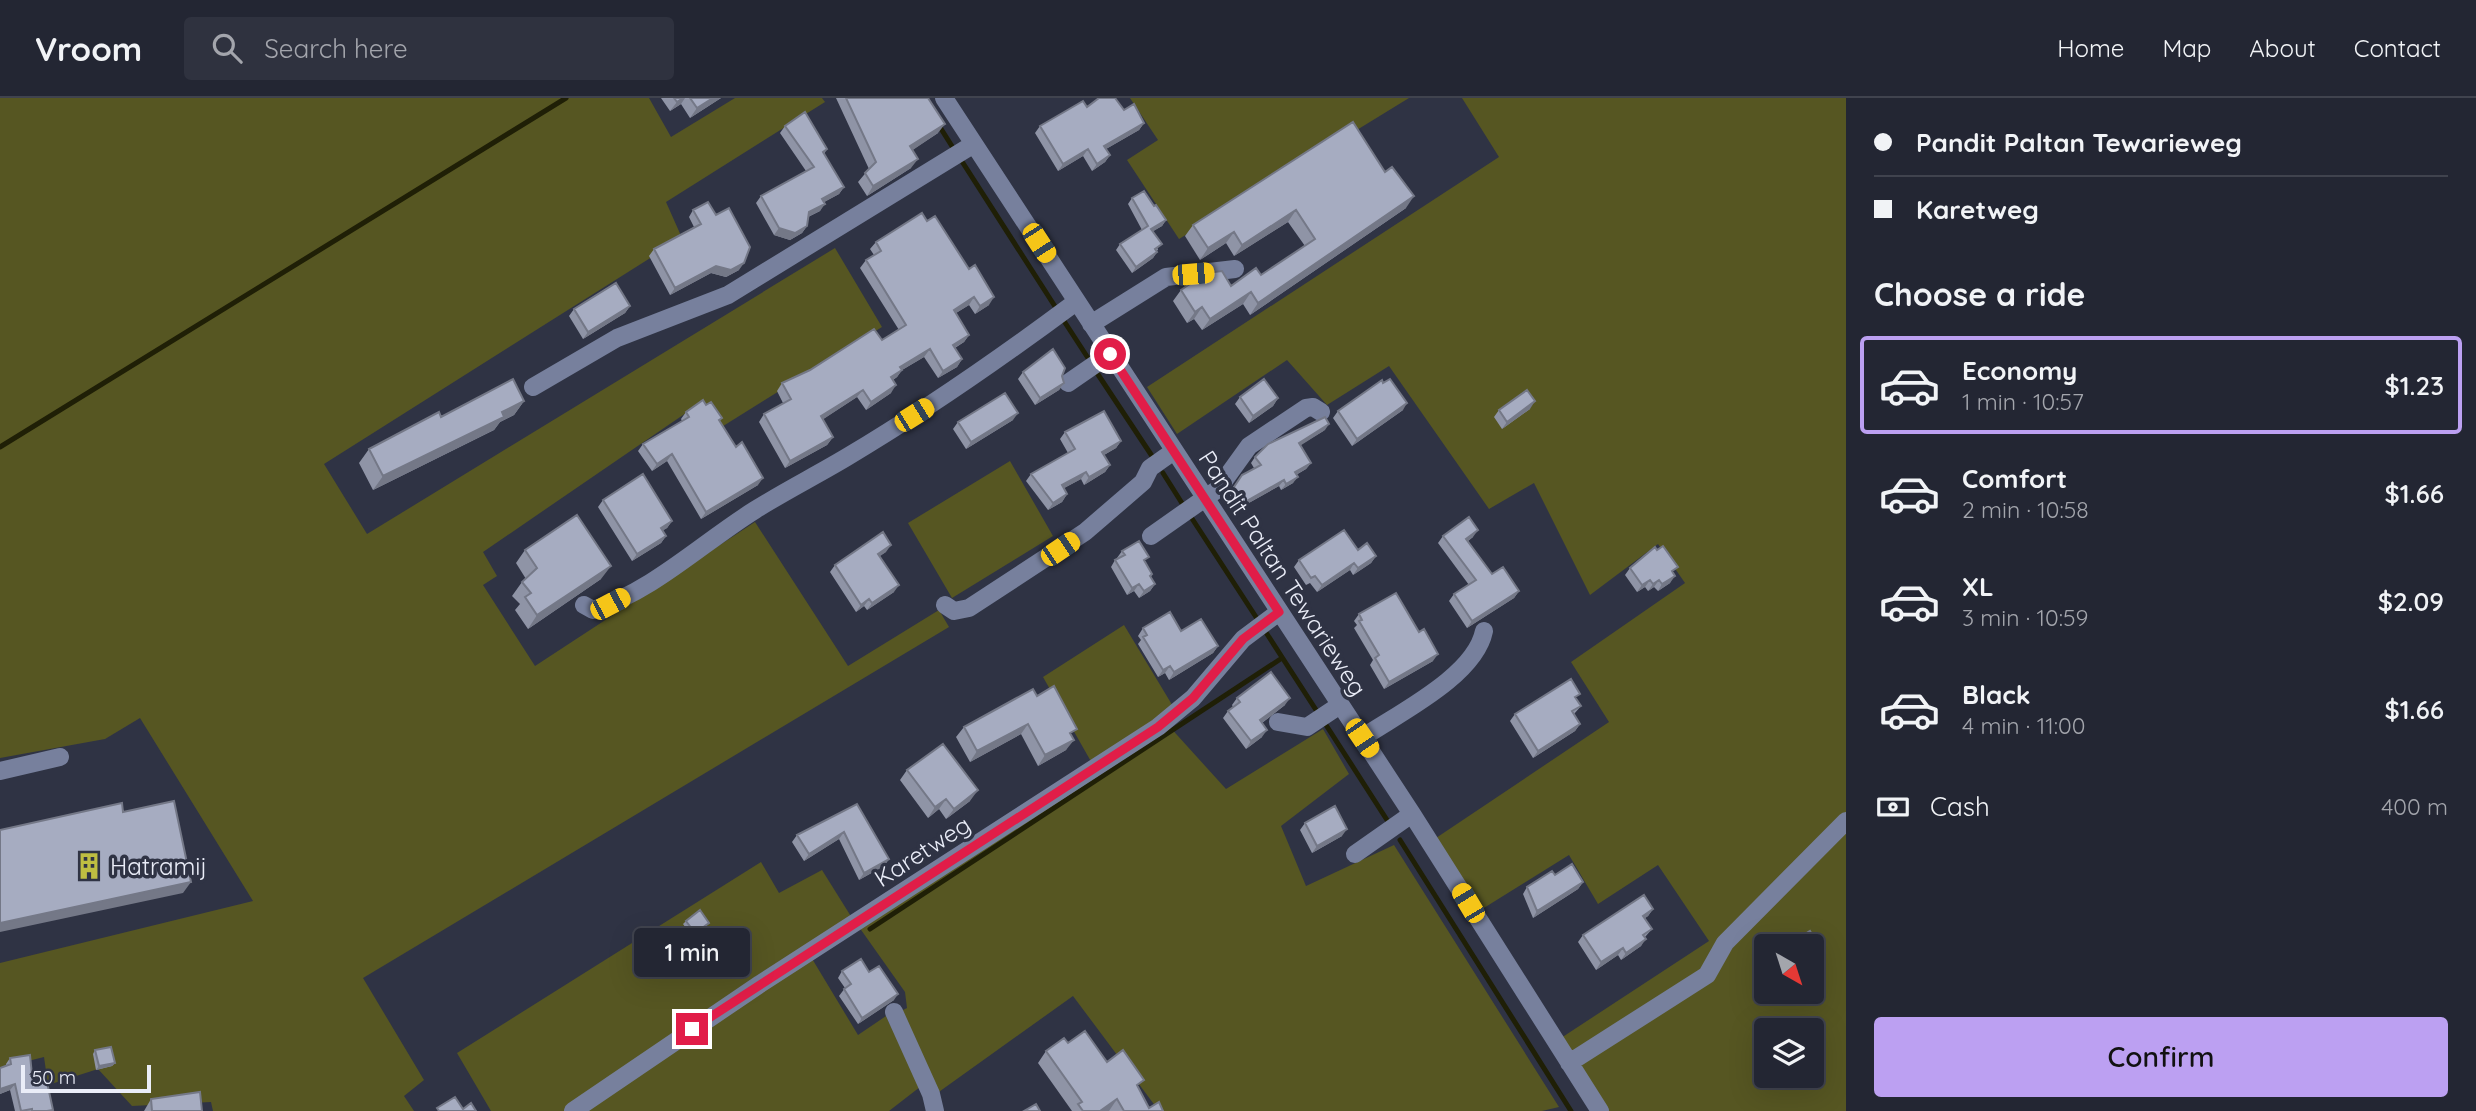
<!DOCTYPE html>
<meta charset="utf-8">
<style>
body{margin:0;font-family:Quicksand,sans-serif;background:#2f323f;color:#f1f3f6;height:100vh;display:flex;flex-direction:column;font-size:26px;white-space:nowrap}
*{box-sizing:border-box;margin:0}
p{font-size:23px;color:#a3a5ac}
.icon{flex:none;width:38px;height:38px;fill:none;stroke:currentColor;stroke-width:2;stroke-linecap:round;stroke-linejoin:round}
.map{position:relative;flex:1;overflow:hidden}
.panel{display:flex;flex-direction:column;background:#232633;width:630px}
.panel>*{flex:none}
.hud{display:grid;align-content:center;height:154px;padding:0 28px;background:#232633}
.needle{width:46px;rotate:141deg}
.controls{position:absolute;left:1754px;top:836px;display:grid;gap:14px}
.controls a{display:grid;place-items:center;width:70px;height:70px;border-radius:7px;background:#232633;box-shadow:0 7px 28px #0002,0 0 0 2px #40434e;font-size:35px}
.scale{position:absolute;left:21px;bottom:18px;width:130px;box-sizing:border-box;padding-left:7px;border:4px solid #eaedf8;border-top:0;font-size:19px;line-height:24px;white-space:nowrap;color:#eaedf8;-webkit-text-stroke:5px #2f3344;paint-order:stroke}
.end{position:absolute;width:32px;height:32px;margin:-16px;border:9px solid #e11d48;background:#fff;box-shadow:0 0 0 4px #fff}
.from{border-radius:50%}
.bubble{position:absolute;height:49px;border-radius:7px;background:#232633;box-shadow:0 7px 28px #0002,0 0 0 2px #40434e;font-size:23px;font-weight:600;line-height:49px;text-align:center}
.car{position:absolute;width:21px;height:42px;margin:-21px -10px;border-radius:9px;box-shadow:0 0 5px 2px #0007;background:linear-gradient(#f5c518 24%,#345 0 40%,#f5c518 0 76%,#345 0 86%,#f5c518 0)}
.hud b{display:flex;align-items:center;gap:24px;height:66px;font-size:26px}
.hud b+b{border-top:2px solid #40434e}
.hud i{width:18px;height:18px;background:#f1f3f6}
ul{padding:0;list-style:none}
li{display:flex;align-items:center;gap:21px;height:98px;margin:0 14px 10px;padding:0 14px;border:4px solid transparent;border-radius:7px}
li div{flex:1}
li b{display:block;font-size:26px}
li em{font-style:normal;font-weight:600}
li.on{border-color:#bca0f2}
li>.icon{width:63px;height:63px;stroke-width:1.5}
h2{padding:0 28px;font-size:32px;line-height:84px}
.pay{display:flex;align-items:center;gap:18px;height:77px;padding:0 28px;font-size:26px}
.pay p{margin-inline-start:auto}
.primary-button{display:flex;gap:14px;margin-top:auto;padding:14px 28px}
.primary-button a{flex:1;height:80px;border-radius:7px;background:#bca0f2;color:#111;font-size:28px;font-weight:600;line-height:80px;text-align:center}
header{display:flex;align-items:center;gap:42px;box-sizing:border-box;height:98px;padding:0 35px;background:#232633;border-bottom:2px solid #40434e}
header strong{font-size:33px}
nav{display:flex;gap:38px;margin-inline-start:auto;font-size:24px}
.search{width:490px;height:63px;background:#2f323f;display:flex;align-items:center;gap:18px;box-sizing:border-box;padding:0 24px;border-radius:7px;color:#a3a5ac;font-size:26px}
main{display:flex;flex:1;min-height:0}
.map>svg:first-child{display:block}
.green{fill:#565622;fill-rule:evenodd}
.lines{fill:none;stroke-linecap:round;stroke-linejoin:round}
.stream{stroke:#1f1f06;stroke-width:5}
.minor{stroke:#77809d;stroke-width:18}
.wall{fill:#8f94a6}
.shaded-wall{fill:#747887}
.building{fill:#a6acc1;stroke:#747887;stroke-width:2}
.route{stroke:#e11d48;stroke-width:9}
.labels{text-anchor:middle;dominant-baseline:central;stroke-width:7;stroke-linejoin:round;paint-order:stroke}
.street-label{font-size:24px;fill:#eaedf8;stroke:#2f3344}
.poi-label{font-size:24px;fill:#eaedf8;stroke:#2f3344;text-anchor:start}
</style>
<header>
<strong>Vroom</strong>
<div class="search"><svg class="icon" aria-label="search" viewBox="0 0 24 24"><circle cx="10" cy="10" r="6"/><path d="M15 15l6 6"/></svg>Search here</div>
<nav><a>Home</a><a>Map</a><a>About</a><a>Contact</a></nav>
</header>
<main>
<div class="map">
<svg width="1846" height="1013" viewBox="0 0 1846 1013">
<rect width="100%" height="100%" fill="#2f3344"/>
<path class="green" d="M0,0H649L671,39L735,0H822L825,4L666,104L682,140L324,366L367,436L835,150L882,229L720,330L702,304L483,454L497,478L483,487L535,568L755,424L848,568L939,512L949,529L363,880L424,982L404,998L414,1013H213L211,1004L132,1008L98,971L48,987L44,959L0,970V865L253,803L140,620L105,641L0,660Z
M1130,0H1409L1179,141L1127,62L1158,42Z
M1462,0H1846V1013H1608L1561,940L1709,843L1658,767L1598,806L1569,757L1479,813L1436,740L1609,624L1571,564L1685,485L1658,446L1590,497L1534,385L1489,411L1389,268L1327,307L1287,262L1177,336L1147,289L1499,59ZM1766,849H1811V894H1766ZM1766,933H1811V978H1766Z
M1010,363L1053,438L952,500L908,425Z
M1124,527L1174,610L1093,667L1043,579Z
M1168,627L1226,691L1323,631L1349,676L1281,728L1306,788L1394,747L1559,1009L1542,1013H1159L1073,898L936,996L899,914L907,910L905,894L859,829Z
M761,764L779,795L822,772L852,820L566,1013H491L457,955Z
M811,859L858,937L886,918L920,989L889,1013H581Z"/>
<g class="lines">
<path class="stream" d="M938,26L955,53
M963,65L1056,210
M1064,223L1088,260
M1097,275L1152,358
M0,349L566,0
M1163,375L1185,410
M1191,419L1256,519
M1267,536L1318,615
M1326,627L1387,722
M1400,742L1571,1013
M870,831L1282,560"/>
<path class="minor" d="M944,0L1412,716L1600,1013
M1091,226L1166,179L1235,171
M1068,285L1110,256
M533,289L617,240L728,197L974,46
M1151,438L1218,391L1249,348L1306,310L1313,309L1321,314
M584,507L593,512C653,493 702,445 755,412C785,393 817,377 847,359C926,312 1002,259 1076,204
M945,507L954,513L969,510L1085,434L1143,384L1150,370L1174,353
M1278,624L1307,629L1340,607
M1362,640C1399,615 1475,578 1484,533
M0,673L60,659
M1355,756L1412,716
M894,914L931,996L935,1013
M1569,965L1707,877L1725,845L1846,723
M573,1013L760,886L1158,629L1193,600L1243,541L1279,514"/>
</g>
<path class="wall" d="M661,0H721L690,20L681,6L670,13Z
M836,0H928L938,35L912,52L911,70L867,98L858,84L869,71Z
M1087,9L1124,12L1144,25L1139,32L1106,51L1110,57L1105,64L1092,73L1083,58L1058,73L1035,35L1040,28Z
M1353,24L1406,110L1250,217L1243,206L1202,232L1194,221L1187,225L1173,203L1181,192L1231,188L1261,177L1305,148L1288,124L1234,158L1226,145L1200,162L1185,138L1193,127Z
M785,28L827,51L824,56L844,89L839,96L824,104L820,113L808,119L807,128L802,135L790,142L774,137L756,105L761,98L806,73L780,35Z
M1132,100L1154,108L1166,122L1162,128L1153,133L1158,152L1156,153L1157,154L1153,160L1132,175L1116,152L1120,146L1142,132L1128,106Z
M693,112L739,172L726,179L711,175L670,197L649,158L654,151L694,129L689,119Z
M927,123L989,207L975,216L969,207L956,215L969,237L964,244L955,250L962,261L957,269L938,280L924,259L902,272L897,279L893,282L891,295L866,312L857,299L823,321L833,339L827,347L785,370L759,324L764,316L783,305L777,293L782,285L882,242L899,232L860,170L866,162L874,157L870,151L876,144Z
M630,208L625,215L583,241L569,218L574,211Z
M1023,274L1062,278L1064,285L1059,292L1035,307L1018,281Z
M1240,299L1278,300L1273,308L1249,325L1235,306Z
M524,303L514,317L500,324L494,332L373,392L359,365L369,351Z
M706,307L722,320L720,323L758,387L701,421L667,363L652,373L638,353L643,346L682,323L681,321L686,314Z
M1530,311L1502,331L1494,319L1499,312Z
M1403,312L1352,348L1333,320L1338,313Z
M1013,322L966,351L953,331L958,324Z
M1325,332L1300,347L1311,365L1306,371L1296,377L1293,385L1281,392L1279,388L1238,411L1229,395L1242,377L1254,370L1251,365L1255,359Z
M1065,334L1121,343L1116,350L1104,357L1110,367L1105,374L1084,387L1081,381L1064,390L1067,396L1062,404L1048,412L1026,383L1031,376L1068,355L1060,341Z
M603,402L672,423L667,430L663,432L666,438L661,445L632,463L598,409Z
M1443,438L1473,439L1468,443L1492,476L1519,493L1514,500L1467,530L1449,503L1454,496L1469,487L1438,445Z
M525,452L601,481L528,531L515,512L520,506L512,498L522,484L526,481L516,465Z
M1358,452L1376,458L1371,465L1353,477L1350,472L1317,494L1310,485L1306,487L1294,469L1299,462Z
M1122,453L1145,464L1152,476L1151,479L1155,486L1150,493L1139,500L1134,493L1127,497L1111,469L1115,462L1118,461L1117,460Z
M886,454L879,458L894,494L867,512L864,508L856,514L830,474L835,467Z
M1630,470L1673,475L1670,485L1658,493L1654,489L1648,493L1645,489L1637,494L1625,477Z
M1359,516L1419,534L1433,563L1384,591L1370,567L1373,562L1354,530L1357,527L1354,523Z
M1143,530L1181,533L1218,548L1213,555L1169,582L1165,575L1158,579L1138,546L1141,542L1138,538Z
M1037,598L1072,638L1066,652L1038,668L1021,636L970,664L956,639L964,629Z
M1237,600L1285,607L1262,625V639L1246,651L1223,620L1228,613L1233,609L1232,607Z
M1576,602L1581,608L1574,616L1580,626L1575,633L1533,660L1510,623L1515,616Z
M907,672L970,703L946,721L939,711L928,720L900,682Z
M857,706L889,761L884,768L859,782L839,741L804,763L792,744L797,737Z
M1305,725L1342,738L1312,755L1300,732Z
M1555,777L1583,784L1578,791L1533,820L1523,796L1527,789Z
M1653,811L1648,818L1645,820L1652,831L1645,839L1641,848L1621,862L1618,857L1596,872L1578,844L1583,837Z
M686,823L709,825L706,828L692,839L683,826Z
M842,873L869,874L894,902L858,926L839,898L845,890L838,880Z
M1068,945L1107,964L1138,990L1149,1010L1163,1013H1072L1038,965L1046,953Z
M95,952L115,965L112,968L96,972L93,956Z
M10,960L53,1012L52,1013H15L10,992L0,996V970L6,968V966Z
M151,1001L202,1013H144Z"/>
<path class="shaded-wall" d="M683,0H685L681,6L670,13L677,4Z
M713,0H721L690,20L697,10Z
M1144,25L1139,32L1099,55L1104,48Z
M945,26L938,35L904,58L910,48Z
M1088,51L1083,58L1058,73L1063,66Z
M1110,57L1105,64L1092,73L1097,66Z
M918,61L911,70L867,98L873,88Z
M844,89L839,96L817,108L822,101Z
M1414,98L1406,110L1250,217L1258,205Z
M825,106L820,113L804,121L809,114Z
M1296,112L1288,124L1234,158L1242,147Z
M1166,122L1162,128L1147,137L1151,131Z
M807,128L802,135L790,142L774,137L779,130Z
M1234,134L1226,145L1200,162L1208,150Z
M1157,154L1153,160L1132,175L1136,169Z
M744,165L739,172L726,179L711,175L670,197L675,190L716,168Z
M1251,194L1243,206L1202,232L1210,221Z
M974,199L969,207L948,220L954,212Z
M994,199L989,207L975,216L980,208Z
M630,208L625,215L583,241L588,234Z
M1202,209L1194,221L1187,225L1195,214Z
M969,237L964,244L947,254L953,247Z
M930,251L924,259L902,272L897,279L885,287L900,269Z
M962,261L957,269L938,280L943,273Z
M1064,285L1059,292L1035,307L1040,300Z
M896,287L891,295L866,312L871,304Z
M863,292L857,299L816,326L821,318Z
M1278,300L1273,308L1249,325L1253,318Z
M524,303L514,317L500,324L494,332L373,392L383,378Z
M1535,303L1530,311L1502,331L1507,324Z
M1407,305L1403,312L1352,348L1357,341Z
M1018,315L1013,322L966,351L971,344Z
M1329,326L1325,332L1295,351L1299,345Z
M833,339L827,347L785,370L790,363Z
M1121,343L1116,350L1097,361L1102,354Z
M672,356L667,363L652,373L657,366Z
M1311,365L1306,371L1290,380L1295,374Z
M1110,367L1105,374L1084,387L1089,379Z
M1086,374L1081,381L1057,394L1062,387Z
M1298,379L1293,385L1281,392L1286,386Z
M763,380L758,387L701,421L706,414Z
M1284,382L1279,388L1238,411L1243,405Z
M1067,396L1062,404L1048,412L1053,405Z
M672,423L667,430L656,437L661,430Z
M1478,432L1473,439L1461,448L1466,441Z
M666,438L661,445L632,463L637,456Z
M891,447L886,454L873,463L878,456Z
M1376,458L1371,465L1353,477L1358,470Z
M1354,465L1350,472L1317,494L1322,487Z
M611,468L601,481L528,531L537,517Z
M1675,478L1670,485L1658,493L1662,486Z
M1650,482L1645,489L1637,494L1642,487Z
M1659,482L1654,489L1648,493L1653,486Z
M1139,486L1134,493L1127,497L1132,490Z
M1155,486L1150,493L1139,500L1144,493Z
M899,487L894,494L867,512L872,505Z
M1519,493L1514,500L1467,530L1472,523Z
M869,501L864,508L856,514L861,507Z
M1218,548L1213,555L1169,582L1174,574Z
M1438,556L1433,563L1384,591L1389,584Z
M1170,568L1165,575L1158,579L1163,572Z
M1290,600L1285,607L1255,630L1260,622Z
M1028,626L1021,636L970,664L977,653Z
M1580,626L1575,633L1533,660L1538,653Z
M1267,632L1262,639L1246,651L1251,643Z
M1074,642L1066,652L1038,668L1045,657Z
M978,692L970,703L946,721L954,711Z
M946,701L939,711L928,720L935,709Z
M1347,731L1342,738L1312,755L1317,748Z
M844,734L839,741L804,763L809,756Z
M889,761L884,768L859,782L864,775Z
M191,784L183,795L0,834V825Z
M1583,784L1578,791L1533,820L1537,813Z
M1653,811L1648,818L1638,825L1643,818Z
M709,825L706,828L692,839L695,835Z
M1646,841L1641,848L1621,862L1626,855Z
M1623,850L1618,857L1596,872L1601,864Z
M1822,854L1817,861L1811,864V860Z
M898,896L894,902L858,926L862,920Z
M115,965L112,968L96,972L99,968Z
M15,986L10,992L0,996V991Z
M1117,1001L1109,1013H1100Z"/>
<path class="building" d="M674,0H683L677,4Z
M690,0H713L697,10Z
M846,0H928L945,26L910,48L918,61L873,88L865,75L876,64Z
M1099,0H1115L1124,12L1134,6L1144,25L1104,48L1110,57L1097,66L1088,51L1063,66L1040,28L1083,3L1087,9Z
M805,14L827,51L823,54L844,89L822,101L825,106L809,114L807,128L795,135L779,130L761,98L814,69L785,28Z
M1353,24L1385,74L1392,69L1414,98L1258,205L1251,194L1210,221L1202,209L1195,214L1181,192L1206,175L1222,173L1231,188L1256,170L1261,177L1315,141L1296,112L1242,147L1234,134L1208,150L1193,127Z
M1144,93L1154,108L1156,107L1166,122L1151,131L1162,146L1155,151L1157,154L1136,169L1120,146L1148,128L1132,100Z
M708,104L716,117L729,110L750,149L744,165L731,172L716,168L675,190L654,151L701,126L693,112Z
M922,115L927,123L935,118L969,171L975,167L994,199L980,208L974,199L954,212L969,237L953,247L962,261L943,273L930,251L900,269L902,272L891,279L896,287L871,304L863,292L821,318L833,339L790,363L764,316L791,301L782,285L810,272L874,231L882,242L906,227L866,162L881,153L876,144Z
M616,185L630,208L588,234L574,211Z
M1053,251L1065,270L1062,278L1064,285L1040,300L1023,274Z
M513,281L524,303L502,314L504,319L383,378L369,351L439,314L441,319Z
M1264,281L1278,300L1253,318L1240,299Z
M1390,281L1407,305L1357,341L1338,313L1382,282L1383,285Z
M1527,292L1535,303L1507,324L1499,312Z
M1005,295L1018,315L971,344L958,324Z
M703,302L706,307L711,304L722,320L719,322L736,349L742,344L763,380L706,414L672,356L657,366L643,346L689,319L686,314Z
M1104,313L1121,343L1102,354L1110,367L1089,379L1086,374L1062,387L1067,396L1053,405L1031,376L1075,351L1065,334Z
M1325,319L1329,326L1299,345L1311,365L1295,374L1298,379L1286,386L1284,382L1243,405L1234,389L1242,377L1261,367L1255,359L1268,346Z
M643,376L672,423L661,430L666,438L637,456L603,402Z
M577,417L611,468L537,517L525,499L531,495L522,484L537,470L525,452Z
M1469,419L1478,432L1466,441L1492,476L1503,469L1519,493L1472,523L1454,496L1476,482L1443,438Z
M1344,432L1358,452L1367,445L1376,458L1358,470L1354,465L1322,487L1315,478L1311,480L1299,462Z
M883,434L891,447L878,456L899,487L872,505L869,501L861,507L835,467Z
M1139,443L1149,459L1144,462L1152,476L1150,478L1155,486L1144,493L1139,486L1132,490L1115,462L1125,457L1122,453Z
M1663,448L1678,469L1672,473L1675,478L1662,486L1659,482L1653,486L1650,482L1642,487L1630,470L1655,449L1657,452Z
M1396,495L1419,534L1424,531L1438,556L1389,584L1375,560L1379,557L1359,523L1362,522L1359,516Z
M1170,514L1181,533L1201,521L1218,548L1174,574L1170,568L1163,572L1143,539L1147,537L1143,530Z
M1271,574L1290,600L1260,622L1267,632L1251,643L1228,613L1240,604L1237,600Z
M1571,581L1580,596L1575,599L1581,608L1572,613L1580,626L1538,653L1515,616Z
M1054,588L1077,631L1070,635L1074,642L1045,657L1028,626L977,653L964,629L1033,591L1037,598Z
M943,646L978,692L954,711L946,701L935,709L907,672Z
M174,703L191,784L0,825V732L122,705L123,714Z
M857,706L889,761L864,775L844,734L809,756L797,737Z
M1335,708L1347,731L1317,748L1305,725Z
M1572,766L1583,784L1537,813L1527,789L1552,773L1555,777Z
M1644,797L1653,811L1643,818L1652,831L1643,837L1646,841L1626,855L1623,850L1601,864L1583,837Z
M700,812L709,825L695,835L686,823Z
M1810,833L1822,854L1811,860V849H1784Z
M861,861L869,874L879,868L898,896L862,920L844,891L851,886L842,873Z
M1085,933L1107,964L1123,952L1144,982L1137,987L1149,1010L1159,1004L1163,1013H1124L1117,1001L1100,1013H1083L1078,1006L1082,1004L1046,953L1064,940L1068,945Z
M111,949L115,965L99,968L95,952Z
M30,957L33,987L47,984L53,1012L47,1013H32V1011L21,1013L15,986L0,991V970L11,966L10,960Z
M200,994L202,1013H152L151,1001Z
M455,999L463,1011L471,1005L476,1013H439L437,1010Z
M1036,1006L1040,1013H1024Z"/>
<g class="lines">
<path class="route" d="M692,931L1158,629L1193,600L1243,541L1279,514L1110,256"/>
</g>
<defs>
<symbol id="building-bare" viewBox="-9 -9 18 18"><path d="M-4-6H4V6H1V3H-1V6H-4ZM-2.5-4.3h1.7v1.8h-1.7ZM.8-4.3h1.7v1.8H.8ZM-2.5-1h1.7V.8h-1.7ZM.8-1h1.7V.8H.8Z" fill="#bfbe42" stroke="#2f3344" stroke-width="2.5" paint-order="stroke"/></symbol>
</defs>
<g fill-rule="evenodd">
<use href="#building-bare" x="70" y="749" width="38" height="38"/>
</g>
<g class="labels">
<g class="street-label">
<text transform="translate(1283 475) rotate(57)">Pandit Paltan Tewarieweg</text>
<text transform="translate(922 753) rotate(-33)">Karetweg</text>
</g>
<g class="poi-label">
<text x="110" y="768">Hatramij</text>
</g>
</g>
</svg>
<div class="controls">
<a><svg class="needle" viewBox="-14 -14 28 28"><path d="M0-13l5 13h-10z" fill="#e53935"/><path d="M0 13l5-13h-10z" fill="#a3a5ac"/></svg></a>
<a><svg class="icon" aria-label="layers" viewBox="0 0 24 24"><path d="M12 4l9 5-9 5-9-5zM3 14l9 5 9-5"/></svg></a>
</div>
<div class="scale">50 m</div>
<i class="end from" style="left:1110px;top:256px"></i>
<i class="end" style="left:692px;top:931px"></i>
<div class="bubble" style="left:634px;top:830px;width:116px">1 min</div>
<i class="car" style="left:1039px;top:145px;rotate:147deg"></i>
<i class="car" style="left:1193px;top:176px;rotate:85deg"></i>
<i class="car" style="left:914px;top:317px;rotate:58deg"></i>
<i class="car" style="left:1060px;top:451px;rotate:56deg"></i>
<i class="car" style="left:610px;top:506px;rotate:62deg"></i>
<i class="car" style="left:1362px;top:640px;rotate:146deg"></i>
<i class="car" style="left:1468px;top:805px;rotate:329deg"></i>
</div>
<section class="panel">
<div class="hud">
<b><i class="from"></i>Pandit Paltan Tewarieweg</b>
<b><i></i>Karetweg</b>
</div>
<h2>Choose a ride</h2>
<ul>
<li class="on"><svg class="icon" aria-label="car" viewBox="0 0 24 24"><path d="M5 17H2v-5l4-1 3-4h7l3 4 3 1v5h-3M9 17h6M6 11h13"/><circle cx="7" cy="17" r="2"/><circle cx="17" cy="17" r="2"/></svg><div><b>Economy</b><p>1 min · 10:57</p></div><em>$1.23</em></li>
<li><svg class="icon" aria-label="car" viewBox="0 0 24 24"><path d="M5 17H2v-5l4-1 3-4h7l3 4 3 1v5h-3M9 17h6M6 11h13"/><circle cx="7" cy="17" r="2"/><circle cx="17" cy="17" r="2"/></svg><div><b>Comfort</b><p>2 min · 10:58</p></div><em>$1.66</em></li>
<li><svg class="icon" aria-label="car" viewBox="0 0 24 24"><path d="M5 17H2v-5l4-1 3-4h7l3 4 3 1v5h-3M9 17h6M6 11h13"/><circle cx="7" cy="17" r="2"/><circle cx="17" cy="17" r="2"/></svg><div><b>XL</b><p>3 min · 10:59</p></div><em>$2.09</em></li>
<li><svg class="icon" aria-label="car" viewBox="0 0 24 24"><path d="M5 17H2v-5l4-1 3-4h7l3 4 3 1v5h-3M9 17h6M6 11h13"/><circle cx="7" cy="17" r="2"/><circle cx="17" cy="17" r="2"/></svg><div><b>Black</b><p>4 min · 11:00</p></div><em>$1.66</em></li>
</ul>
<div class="pay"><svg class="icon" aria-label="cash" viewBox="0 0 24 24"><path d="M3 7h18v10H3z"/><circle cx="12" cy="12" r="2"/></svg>Cash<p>400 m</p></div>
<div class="primary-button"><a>Confirm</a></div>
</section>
</main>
